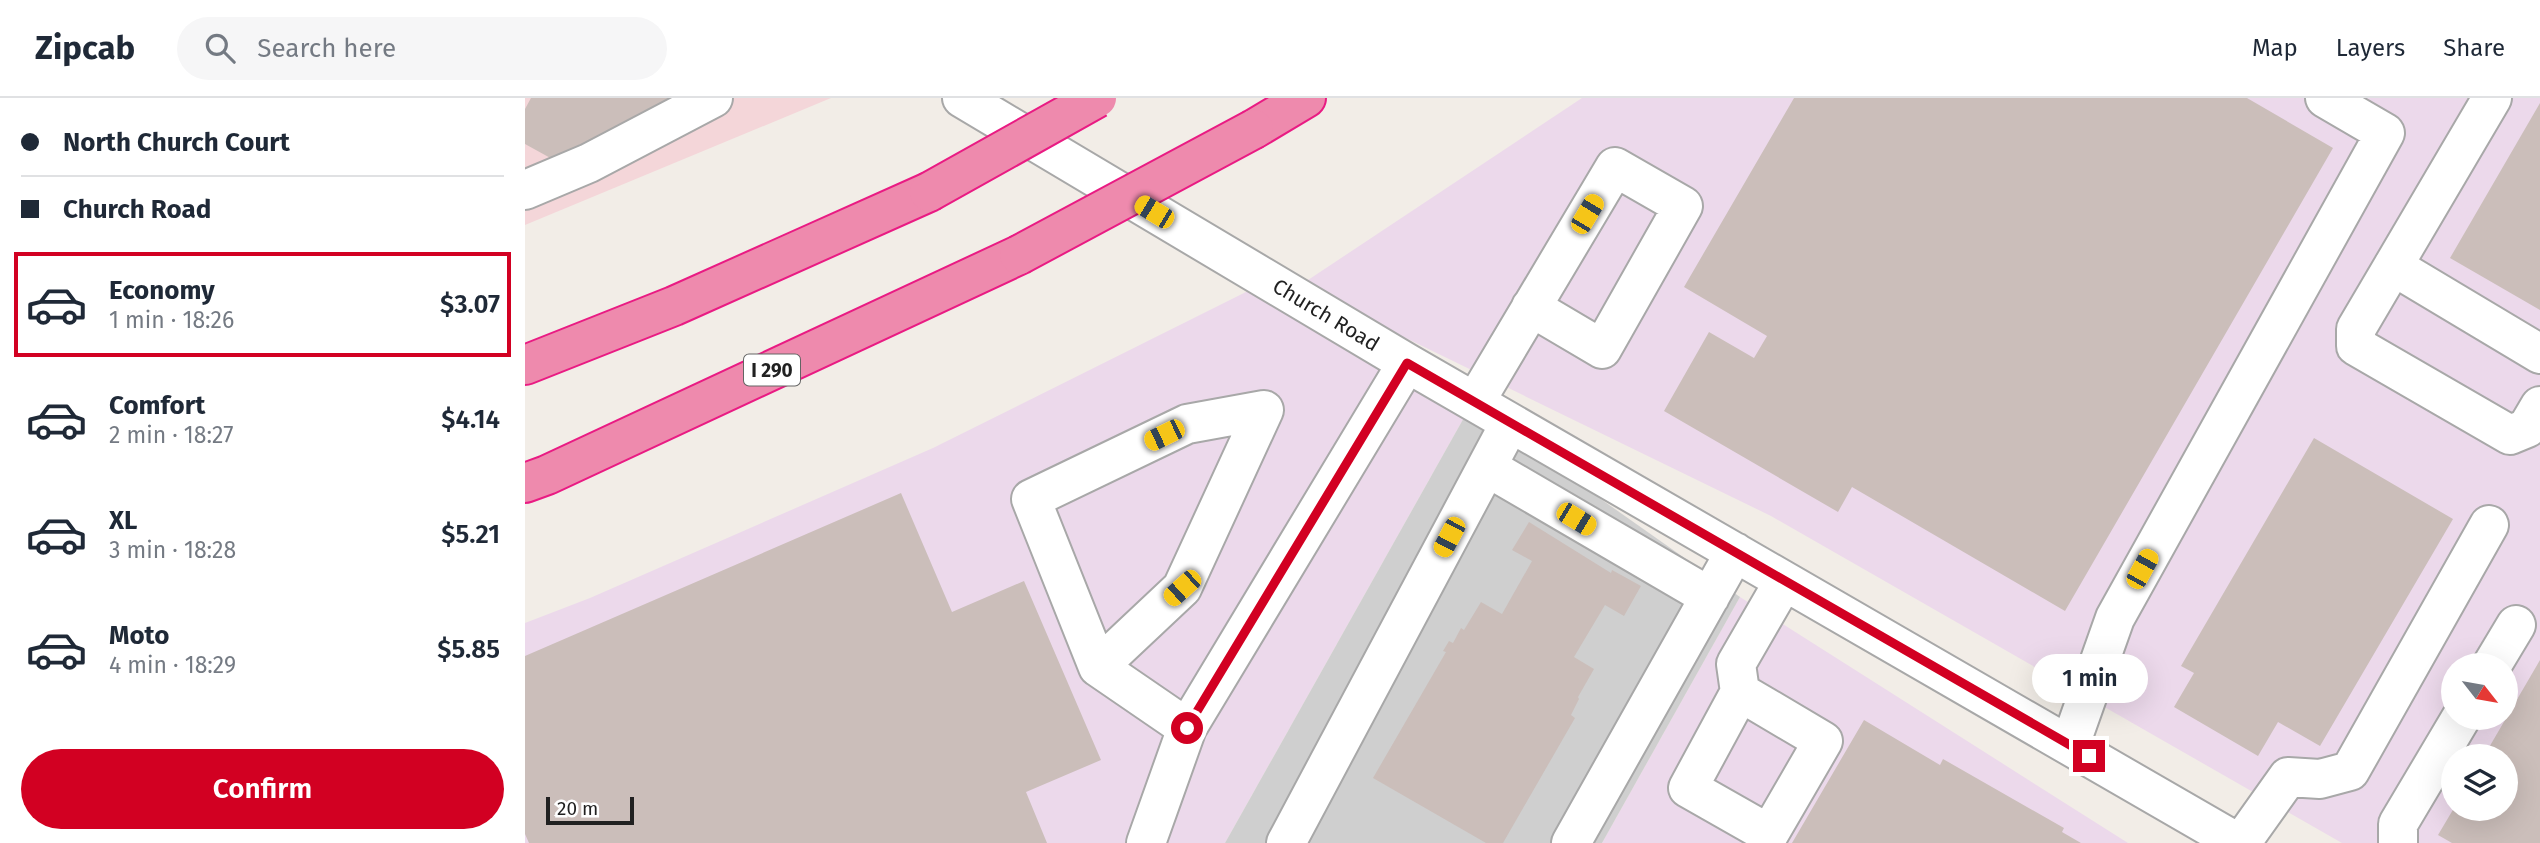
<!DOCTYPE html>
<meta charset="utf-8">
<style>
body{margin:0;font-family:"Fira Sans",sans-serif;background:#f6f6f7;color:#1f2937;height:100vh;display:flex;flex-direction:column;font-size:26px;white-space:nowrap}
*{box-sizing:border-box;margin:0}
p{font-size:23px;color:#747a83}
.icon{flex:none;width:38px;height:38px;fill:none;stroke:currentColor;stroke-width:2;stroke-linecap:round;stroke-linejoin:round}
.map{position:relative;flex:1;overflow:hidden}
.details{display:flex;flex-direction:column;background:#fff;width:525px}
.details>*{flex:none}
.top-card{display:grid;align-content:center;height:154px;padding:0 21px;background:#fff}
.needle{width:46px;rotate:121deg}
.fabs{position:absolute;left:1916px;top:555px;display:grid;gap:14px}
.fabs a{display:grid;place-items:center;width:77px;height:77px;border-radius:50%;background:#fff;box-shadow:0 7px 28px #0002;font-size:35px}
.scale{position:absolute;left:21px;bottom:18px;width:88px;box-sizing:border-box;padding-left:7px;border:4px solid #212121;border-top:0;font-size:19px;line-height:24px;white-space:nowrap;color:#212121;-webkit-text-stroke:5px #fff;paint-order:stroke}
.end{position:absolute;width:32px;height:32px;margin:-16px;border:9px solid #d20022;background:#fff;box-shadow:0 0 0 4px #fff}
.from{border-radius:50%}
.bubble{position:absolute;height:49px;border-radius:24px;background:#fff;box-shadow:0 7px 28px #0002;font-size:23px;font-weight:600;line-height:49px;text-align:center}
.car{position:absolute;width:21px;height:42px;margin:-21px -10px;border-radius:9px;box-shadow:0 0 5px 2px #0007;background:linear-gradient(#f5c518 24%,#345 0 40%,#f5c518 0 76%,#345 0 86%,#f5c518 0)}
.top-card b{display:flex;align-items:center;gap:24px;height:66px;font-size:26px}
.top-card b+b{border-top:2px solid #e0e1e3}
.top-card i{width:18px;height:18px;background:#1f2937}
ul{padding:0;list-style:none}
li{display:flex;align-items:center;gap:21px;height:105px;margin:0 14px 10px;padding:0 7px;border:4px solid transparent;border-radius:0px}
li div{flex:1}
li b{display:block;font-size:26px}
li em{font-style:normal;font-weight:600}
li.on{border-color:#d20022}
li>.icon{width:63px;height:63px;stroke-width:1.5}
.cta{display:flex;gap:14px;margin-top:auto;padding:14px 21px}
.cta a{flex:1;height:80px;border-radius:42px;background:#d20022;color:#fff;font-size:28px;font-weight:600;line-height:80px;text-align:center}
header{display:flex;align-items:center;gap:42px;box-sizing:border-box;height:98px;padding:0 35px;background:#fff;border-bottom:2px solid #e0e1e3}
header strong{font-size:33px}
nav{display:flex;gap:38px;margin-inline-start:auto;font-size:24px}
.search{width:490px;height:63px;background:#f6f6f7;display:flex;align-items:center;gap:18px;box-sizing:border-box;padding:0 24px;border-radius:38px;color:#747a83;font-size:26px}
main{display:flex;flex:1;min-height:0}
.map>svg:first-child{display:block}
.commercial{fill:#f4d6d9}
.industrial{fill:#ecd9eb;fill-rule:evenodd}
.religious{fill:#cfcfcf}
.building{fill:#cbbeba}
.lines{fill:none;stroke-linecap:round;stroke-linejoin:round}
.minor-casing{stroke:#a8a8a8;stroke-width:42}
.highway-casing{stroke:#e91b83;stroke-width:42}
.minor{stroke:#fff;stroke-width:38}
.highway{stroke:#ee8aad;stroke-width:38}
.highway-bridge-casing{stroke:#e91b83;stroke-width:42;stroke-linecap:butt}
.highway-bridge{stroke:#ee8aad;stroke-width:38}
.route{stroke:#d20022;stroke-width:9}
.labels{text-anchor:middle;dominant-baseline:central;stroke-width:5;stroke-linejoin:round;paint-order:stroke}
.shield{fill:#fff;stroke:#646464;stroke-width:2}
.shield-label{font-size:19px;font-weight:bold;fill:#212121}
.street-label{font-size:21px;fill:#212121;stroke:#fff}
</style>
<header>
<strong>Zipcab</strong>
<div class="search"><svg class="icon" aria-label="search" viewBox="0 0 24 24"><circle cx="10" cy="10" r="6"/><path d="M15 15l6 6"/></svg>Search here</div>
<nav><a>Map</a><a>Layers</a><a>Share</a></nav>
</header>
<main>
<section class="details">
<div class="top-card">
<b><i class="from"></i>North Church Court</b>
<b><i></i>Church Road</b>
</div>
<ul>
<li class="on"><svg class="icon" aria-label="car" viewBox="0 0 24 24"><path d="M5 17H2v-5l4-1 3-4h7l3 4 3 1v5h-3M9 17h6M6 11h13"/><circle cx="7" cy="17" r="2"/><circle cx="17" cy="17" r="2"/></svg><div><b>Economy</b><p>1 min · 18:26</p></div><em>$3.07</em></li>
<li><svg class="icon" aria-label="car" viewBox="0 0 24 24"><path d="M5 17H2v-5l4-1 3-4h7l3 4 3 1v5h-3M9 17h6M6 11h13"/><circle cx="7" cy="17" r="2"/><circle cx="17" cy="17" r="2"/></svg><div><b>Comfort</b><p>2 min · 18:27</p></div><em>$4.14</em></li>
<li><svg class="icon" aria-label="car" viewBox="0 0 24 24"><path d="M5 17H2v-5l4-1 3-4h7l3 4 3 1v5h-3M9 17h6M6 11h13"/><circle cx="7" cy="17" r="2"/><circle cx="17" cy="17" r="2"/></svg><div><b>XL</b><p>3 min · 18:28</p></div><em>$5.21</em></li>
<li><svg class="icon" aria-label="car" viewBox="0 0 24 24"><path d="M5 17H2v-5l4-1 3-4h7l3 4 3 1v5h-3M9 17h6M6 11h13"/><circle cx="7" cy="17" r="2"/><circle cx="17" cy="17" r="2"/></svg><div><b>Moto</b><p>4 min · 18:29</p></div><em>$5.85</em></li>
</ul>
<div class="cta"><a>Confirm</a></div>
</section>
<div class="map">
<svg width="2015" height="745" viewBox="0 0 2015 745">
<rect width="100%" height="100%" fill="#f2ede7"/>
<path class="commercial" d="M0,0H306L0,127Z"/>
<path class="industrial" d="M1057,0H2015V745H1817L1246,418L774,188ZM1928,567H1981V620H1928ZM1928,658H1981V710H1928Z
M733,188L945,309L700,745H0V525L65,500L408,350Z
M1215,499L1603,745H1077Z"/>
<path class="religious" d="M945,309L1215,499L1077,745H700Z"/>
<path class="building" d="M6,0H159L29,62L0,46V11Z
M1269,0H1722L1808,50L1540,513L1327,389L1313,414L1139,313L1184,234L1229,260L1242,238L1159,189Z
M2015,5V212L1925,160Z
M1789,340L1928,421L1795,648L1753,624L1733,658L1649,609L1669,575L1656,568Z
M376,395L427,514L499,483L576,662L501,694L522,745H4L0,736V558Z
M1004,424L1086,475L1087,472L1116,488L1099,518L1080,507L1049,559L1069,571L1053,599L1054,601L1046,617L1050,620L978,745H961L848,680L921,554L918,553L924,543L928,545L936,530L939,532L956,504L977,516L1007,463L987,452Z
M2015,562V745H1927L1913,737L1929,710H1981V658H1959Z
M1339,622L1415,667L1418,661L1539,730L1537,734L1556,745H1267Z"/>
<g class="lines">
<defs>
<path id="minor" d="M437,0L882,265L1713,745
M1967,0L1831,231V248L1985,337L2002,330L2015,308
M0,92L64,65L188,0
M1868,168L2015,256
M950,304L1090,69L1158,108L1077,251L1006,209
M962,369L1185,499
M1967,567L1991,527
M573,569L657,490L739,312L662,326L506,401L573,569L662,630
M1215,594L1298,643L1244,736L1163,690L1215,594L1211,566L1259,483
M1545,647L1590,520L1860,35L1800,0
M621,745L662,630L882,265
M761,745L985,325
M1046,745L1210,454
M1716,745L1763,679L1795,681L1825,673L1964,427
M1873,745V726L1936,620"/>
<path id="highway" d="M729,31L781,0
M0,267L149,208L404,94
M0,385L22,377L494,157"/>
</defs>
<use href="#minor" class="minor-casing"/>
<use href="#highway" class="highway-casing"/>
<use href="#minor" class="minor"/>
<use href="#highway" class="highway"/>
<defs>
<path id="highway-bridge" d="M404,94L572,0
M494,157L729,31"/>
</defs>
<use href="#highway-bridge" class="highway-bridge-casing"/>
<use href="#highway-bridge" class="highway-bridge"/>
</g>
<g class="lines">
<path class="route" d="M662,630L882,265L1564,658"/>
</g>
<g class="labels">
<rect class="shield" x="219" y="256.5" width="56" height="31" rx="5"/>
<g class="shield-label">
<text x="247" y="272">I 290</text>
</g>
<g class="street-label">
<text transform="translate(801 217) rotate(31)">Church Road</text>
</g>
</g>
</svg>
<div class="fabs">
<a><svg class="needle" viewBox="-14 -14 28 28"><path d="M0-13l5 13h-10z" fill="#e53935"/><path d="M0 13l5-13h-10z" fill="#747a83"/></svg></a>
<a><svg class="icon" aria-label="layers" viewBox="0 0 24 24"><path d="M12 4l9 5-9 5-9-5zM3 14l9 5 9-5"/></svg></a>
</div>
<div class="scale">20 m</div>
<i class="end from" style="left:662px;top:630px"></i>
<i class="end" style="left:1564px;top:658px"></i>
<div class="bubble" style="left:1507px;top:556px;width:116px">1 min</div>
<i class="car" style="left:629px;top:114px;rotate:301deg"></i>
<i class="car" style="left:1062px;top:116px;rotate:31deg"></i>
<i class="car" style="left:639px;top:337px;rotate:244deg"></i>
<i class="car" style="left:1051px;top:421px;rotate:121deg"></i>
<i class="car" style="left:924px;top:439px;rotate:208deg"></i>
<i class="car" style="left:1617px;top:471px;rotate:29deg"></i>
<i class="car" style="left:657px;top:490px;rotate:228deg"></i>
</div>
</main>
